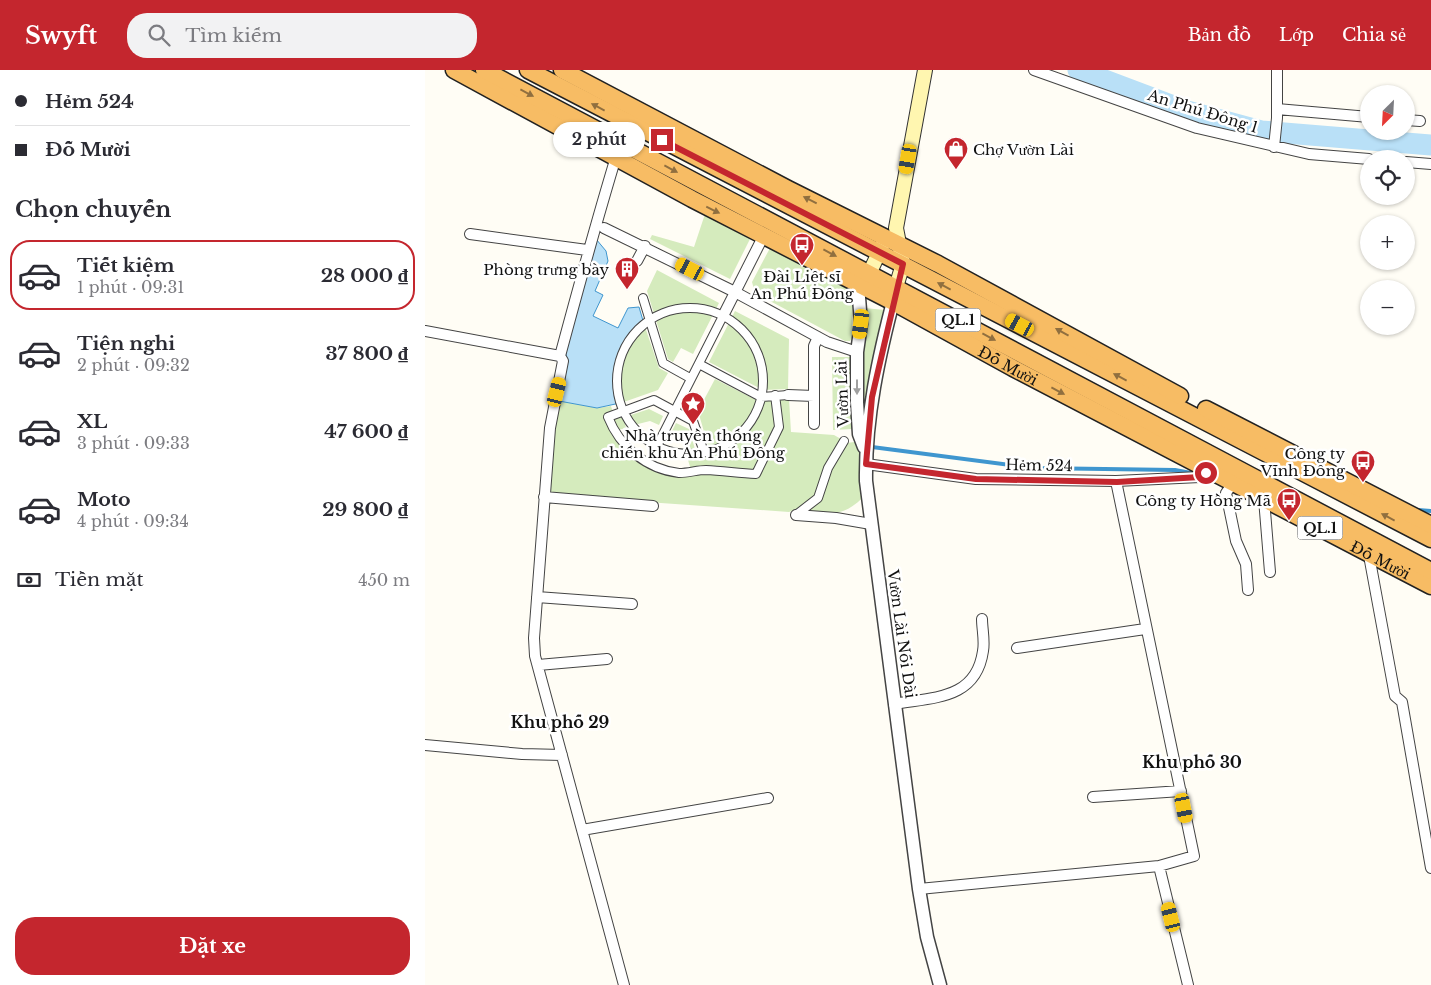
<!DOCTYPE html>
<html lang="vi">
<meta charset="utf-8">
<style>
body{margin:0;font-family:"Libre Baskerville",serif;background:#f2f2f3;color:#2b2b33;height:100vh;display:flex;flex-direction:column;font-size:19px;white-space:nowrap}
*{box-sizing:border-box;margin:0}
p{font-size:16px;color:#7c7c81}
.icon{flex:none;width:28px;height:28px;fill:none;stroke:currentColor;stroke-width:2;stroke-linecap:round;stroke-linejoin:round}
.map{position:relative;flex:1;overflow:hidden}
.panel{display:flex;flex-direction:column;background:#fff;width:425px}
.panel>*{flex:none}
.hud{display:grid;align-content:center;height:110px;padding:0 15px;background:#fff}
.needle{width:32px;rotate:204deg}
.controls{position:absolute;left:935px;top:15px;display:grid;gap:10px}
.controls a{display:grid;place-items:center;width:55px;height:55px;border-radius:50%;background:#fff;box-shadow:0 1px 4px #0004;font-size:25px}
.end{position:absolute;width:22px;height:22px;margin:-11px;border:6px solid #c4262e;background:#fff;box-shadow:0 0 0 2px #fff}
.from{border-radius:50%}
.bubble{position:absolute;height:35px;border-radius:18px;background:#fff;box-shadow:0 1px 4px #0004;font-size:16px;font-weight:800;line-height:35px;text-align:center}
.car{position:absolute;width:15px;height:30px;margin:-15px -8px;border-radius:6px;box-shadow:0 0 4px 1px #0007;background:linear-gradient(#f5c518 24%,#345 0 40%,#f5c518 0 76%,#345 0 86%,#f5c518 0)}
.hud b{display:flex;align-items:center;gap:18px;height:48px;font-size:19px}
.hud b+b{border-top:1px solid #e1e1e2}
.hud i{width:12px;height:12px;background:#2b2b33}
ul{padding:0;list-style:none}
li{display:flex;align-items:center;gap:15px;height:70px;margin:0 10px 8px;padding:0 5px;border:2px solid transparent;border-radius:20px}
li div{flex:1}
li b{display:block;font-size:19px}
li em{font-style:normal;font-weight:800}
li.current{border-color:#c4262e}
li>.icon{width:45px;height:45px;stroke-width:1.5}
h2{padding:0 15px;font-size:22px;line-height:60px}
.pay{display:flex;align-items:center;gap:12px;height:55px;padding:0 15px;font-size:19px}
.pay p{margin-inline-start:auto}
.button{display:flex;gap:10px;margin-top:auto;padding:10px 15px}
.button a{flex:1;height:58px;border-radius:20px;background:#c4262e;color:#fff;font-size:20px;font-weight:800;line-height:58px;text-align:center}
header{display:flex;align-items:center;gap:30px;box-sizing:border-box;height:70px;padding:0 25px;background:#c4262e;color:#fff}
header strong{font-size:24px}
nav{display:flex;gap:28px;margin-inline-start:auto;font-size:18px}
.search{width:350px;height:45px;background:#f2f2f3;display:flex;align-items:center;gap:12px;box-sizing:border-box;padding:0 18px;border-radius:20px;color:#7c7c81;font-size:19px}
main{display:flex;flex:1;min-height:0}
.map>svg:first-child{display:block}
.green{fill:#d5ebbd}
.water{fill:#b9e0f7;stroke:#3f96cf}
.lines{fill:none;stroke-linecap:round;stroke-linejoin:round}
.stream{stroke:#3f96cf;stroke-width:4}
.river{stroke:#b9e0f7;stroke-width:21}
.pedestrian-casing{stroke:#444;stroke-width:10}
.minor-casing{stroke:#444;stroke-width:12}
.tertiary-casing{stroke:#444;stroke-width:15}
.secondary-casing{stroke:#333;stroke-width:16}
.trunk-casing{stroke:#222;stroke-width:19}
.pedestrian{stroke:#fff;stroke-width:8}
.minor{stroke:#fff;stroke-width:10}
.tertiary{stroke:#fff;stroke-width:12}
.secondary{stroke:#fff6b0;stroke-width:14}
.trunk{stroke:#f7bc64;stroke-width:16}
.oneway{fill:#906f3f}
.oneway2{fill:#a0a0a0}
.route{stroke:#c4262e;stroke-width:6}
.labels{text-anchor:middle;dominant-baseline:central;stroke-width:5;stroke-linejoin:round;paint-order:stroke}
.shield{fill:#fff;stroke:#585858;stroke-width:1}
.shield-label{font-size:14px;font-weight:bold;fill:#111}
.street-label{font-size:15px;fill:#111;stroke:#fff}
.poi-label{font-size:15px;fill:#111;stroke:#fff;text-anchor:end}
.neighbourhood-label{font-size:16px;font-weight:bold;fill:#111;stroke:#fff}
</style>
<header>
<strong>Swyft</strong>
<div class="search"><svg class="icon" aria-label="search" viewBox="0 0 24 24"><circle cx="10" cy="10" r="6"/><path d="M15 15l6 6"/></svg>Tìm kiếm</div>
<nav><a>Bản đồ</a><a>Lớp</a><a>Chia sẻ</a></nav>
</header>
<main>
<section class="panel">
<div class="hud">
<b><i class="from"></i>Hẻm 524</b>
<b><i></i>Đỗ Mười</b>
</div>
<h2>Chọn chuyến</h2>
<ul>
<li class="current"><svg class="icon" aria-label="car" viewBox="0 0 24 24"><path d="M5 17H2v-5l4-1 3-4h7l3 4 3 1v5h-3M9 17h6M6 11h13"/><circle cx="7" cy="17" r="2"/><circle cx="17" cy="17" r="2"/></svg><div><b>Tiết kiệm</b><p>1 phút · 09:31</p></div><em>28 000 ₫</em></li>
<li><svg class="icon" aria-label="car" viewBox="0 0 24 24"><path d="M5 17H2v-5l4-1 3-4h7l3 4 3 1v5h-3M9 17h6M6 11h13"/><circle cx="7" cy="17" r="2"/><circle cx="17" cy="17" r="2"/></svg><div><b>Tiện nghi</b><p>2 phút · 09:32</p></div><em>37 800 ₫</em></li>
<li><svg class="icon" aria-label="car" viewBox="0 0 24 24"><path d="M5 17H2v-5l4-1 3-4h7l3 4 3 1v5h-3M9 17h6M6 11h13"/><circle cx="7" cy="17" r="2"/><circle cx="17" cy="17" r="2"/></svg><div><b>XL</b><p>3 phút · 09:33</p></div><em>47 600 ₫</em></li>
<li><svg class="icon" aria-label="car" viewBox="0 0 24 24"><path d="M5 17H2v-5l4-1 3-4h7l3 4 3 1v5h-3M9 17h6M6 11h13"/><circle cx="7" cy="17" r="2"/><circle cx="17" cy="17" r="2"/></svg><div><b>Moto</b><p>4 phút · 09:34</p></div><em>29 800 ₫</em></li>
</ul>
<div class="pay"><svg class="icon" aria-label="cash" viewBox="0 0 24 24"><path d="M3 7h18v10H3z"/><circle cx="12" cy="12" r="2"/></svg>Tiền mặt<p>450 m</p></div>
<div class="button"><a>Đặt xe</a></div>
</section>
<div class="map">
<svg width="1006" height="915" viewBox="0 0 1006 915">
<rect width="100%" height="100%" fill="#fffdf5"/>
<path class="green" d="M280,144L326,167L305,209L225,169L227,165L269,177Z
M345,178L428,222L427,268L425,271H420L330,223L327,212Z
M232,200L294,233L268,284L256,278L248,292L243,289L222,221Z
M439,238L460,240L439,344Z
M310,241L364,269L363,319L338,320L284,292Z
M219,254L234,298L243,303L233,320L196,333C188,302 196,275 219,254Z
M407,287H427V359L408,360Z
M290,309L335,332L336,327L364,329L366,362L409,365L416,369L392,426L386,433L364,442L122,425L134,331L172,338L186,336L190,349L198,347L201,358L189,361L195,370L238,399L266,400L263,390L272,387L274,391L281,389L279,382L284,379L273,341Z
M224,339L238,346L234,355L225,351L209,355L206,345Z
M251,353L264,359L270,379L261,383L256,366L247,361Z
M429,372L433,373L440,425C421,446 408,444 382,443L405,397L422,373Z"/>
<path class="water" d="M171,169L181,181L183,191L170,221L178,225L168,246L193,258L203,238L214,237L219,254C196,275 188,302 195,333L172,338L134,331L142,290L140,279Z"/>
<g class="lines">
<path class="stream" d="M447,377L608,398L750,400L766,403
M993,440L1006,441"/>
<path class="river" d="M653,0L762,41L836,61L1006,75"/>
<defs>
<path id="pedestrian" d="M218,228L238,293L265,308
M192 311a73 73 0 1 1 146 0a73 73 0 1 1-146 0Z
M274,294L336,327L363,325
M232,376L298,246
M279,382L268,351L229,330L183,347C195,377 221,399 254,403C264,403 272,400 281,400C298,401 314,403 331,404L354,357L350,325
M371,445L393,428L403,398L419,371"/>
<path id="minor" d="M609,0L772,58L884,84L944,89
M852,39L944,47
M981,50L995,51
M849,77L852,48V0
M191,87C171,153 153,219 135,286L138,291L125,358L109,568L110,586L199,915
M981,92L1006,94
M179,158L310,222L402,272L432,282
M45,164L162,180
M212,191L220,176
M298,246L339,165
M0,261L135,286
M363,325L389,326
M389,354V276L393,267
M441,394L551,409L691,411L775,407L784,400
M808,413L801,423L811,471L821,494L823,520
M119,427L228,436
M839,429L845,502
M371,445L411,448L446,454
M943,480L970,626L977,632L1006,798
M112,527L207,534
M592,578L720,559
M113,595L182,589
M469,634C508,627 551,630 558,581C560,571 557,559 557,549
M0,675L97,684L137,685
M668,727L756,721
M157,760L343,728
M734,796L763,915
M494,819L734,796L769,786L691,411"/>
<path id="tertiary" d="M437,210L433,214L436,254L432,282V332L434,364L439,377
M470,224C454,285 440,348 441,411L494,819L502,867L515,915"/>
<path id="secondary" d="M444,204L458,174
M471,217L478,194L471,158L500,0"/>
<g id="trunk">
<path id="s1" d="M29,0L267,129L468,232L588,298L1006,516"/>
<path d="M59,0L1006,501"/>
<path d="M103,0L1006,469"/>
<path d="M137,0L363,119L513,194L755,326"/>
<path d="M781,339L1006,455"/>
</g>
</defs>
<use href="#pedestrian" class="pedestrian-casing"/>
<use href="#minor" class="minor-casing"/>
<use href="#tertiary" class="tertiary-casing"/>
<use href="#secondary" class="secondary-casing"/>
<use href="#trunk" class="trunk-casing"/>
<use href="#pedestrian" class="pedestrian"/>
<use href="#minor" class="minor"/>
<use href="#tertiary" class="tertiary"/>
<use href="#secondary" class="secondary"/>
<use href="#trunk" class="trunk"/>
</g>
<defs><path id="oneway-solid" d="M-6-.8H1V-3.2L6.5 0L1 3.2V.8H-6Z" transform="scale(1.25)"/></defs>
<g class="oneway">
<use href="#oneway-solid" transform="translate(102 23) rotate(28)"/>
<use href="#oneway-solid" transform="translate(173 37) rotate(-152)"/>
<use href="#oneway-solid" transform="translate(246 99) rotate(28)"/>
<use href="#oneway-solid" transform="translate(385 130) rotate(-153)"/>
<use href="#oneway-solid" transform="translate(288 140) rotate(26)"/>
<use href="#oneway-solid" transform="translate(405 183) rotate(28)"/>
<use href="#oneway-solid" transform="translate(519 216) rotate(-152)"/>
<use href="#oneway-solid" transform="translate(637 262) rotate(-151)"/>
<use href="#oneway-solid" transform="translate(564 267) rotate(28)"/>
<use href="#oneway-solid" transform="translate(695 307) rotate(-152)"/>
<use href="#oneway-solid" transform="translate(633 321) rotate(28)"/>
<use href="#oneway-solid" transform="translate(963 447) rotate(-152)"/>
</g>
<use class="oneway2" href="#oneway-solid" transform="translate(432 317) rotate(90)"/>
<g class="lines">
<path class="route" d="M237,70L478,194L447,327L441,394L551,409L692,412L775,407L781,403"/>
</g>
<defs>
<symbol id="shop-pin" viewBox="-11 -11 22 30"><path d="M0 17L-7.5 6A9.5 9.5 0 1 1 7.5 6Z" fill="#c4262e" stroke="#fff"/><path d="M-5-2.5h2.3a2.7 3.5 0 0 1 5.4 0H5L5.5 6h-11ZM-1.5-2.5h3a1.5 2.3 0 0 0-3 0Z" fill="#fff"/></symbol>
<symbol id="bus-pin" viewBox="-11 -11 22 30"><path d="M0 17L-7.5 6A9.5 9.5 0 1 1 7.5 6Z" fill="#c4262e" stroke="#fff"/><path d="M-5-6H5V4H4V6H2V4H-2V6H-4V4H-5ZM-3.5-4V0h7V-4ZM-3.5 1.2v1.5H-2V1.2ZM2 1.2v1.5H3.5V1.2Z" fill="#fff"/></symbol>
<symbol id="building-pin" viewBox="-11 -11 22 30"><path d="M0 17L-7.5 6A9.5 9.5 0 1 1 7.5 6Z" fill="#c4262e" stroke="#fff"/><path d="M-4-6H4V6H1V3H-1V6H-4ZM-2.5-4.3h1.7v1.8h-1.7ZM.8-4.3h1.7v1.8H.8ZM-2.5-1h1.7V.8h-1.7ZM.8-1h1.7V.8H.8Z" fill="#fff"/></symbol>
<symbol id="sight-pin" viewBox="-11 -11 22 30"><path d="M0 17L-7.5 6A9.5 9.5 0 1 1 7.5 6Z" fill="#c4262e" stroke="#fff"/><path d="M0-6L1.8-2.2L6-1.7L2.9 1.2L3.7 5.4L0 3.3L-3.7 5.4L-2.9 1.2L-6-1.7L-1.8-2.2Z" fill="#fff"/></symbol>
</defs>
<g fill-rule="evenodd">
<use href="#shop-pin" x="517" y="65" width="28" height="38"/>
<use href="#bus-pin" x="363" y="161" width="28" height="38"/>
<use href="#building-pin" x="188" y="185" width="28" height="38"/>
<use href="#sight-pin" x="254" y="320" width="28" height="38"/>
<use href="#bus-pin" x="924" y="378" width="28" height="38"/>
<use href="#bus-pin" x="850" y="416" width="28" height="38"/>
</g>
<g class="labels">
<g class="shield">
<rect x="510.5" y="238.5" width="45" height="23" rx="4"/>
<rect x="872.5" y="446.5" width="45" height="23" rx="4"/>
</g>
<g class="shield-label">
<text x="533" y="250">QL.1</text>
<text x="895" y="458">QL.1</text>
</g>
<g class="street-label">
<text transform="translate(778 41) rotate(17)">An Phú Đông 1</text>
<text stroke="none"><textPath href="#s1" startOffset="628">Đỗ Mười</textPath></text>
<text transform="translate(417 324) rotate(-92)">Vườn Lài</text>
<text transform="translate(614 395) rotate(1)">Hẻm 524</text>
<text stroke="none"><textPath href="#s1" startOffset="1048">Đỗ Mười</textPath></text>
<text transform="translate(477 564) rotate(82)">Vườn Lài Nối Dài</text>
</g>
<g class="poi-label">
<text x="548" y="79" text-anchor="start">Chợ Vườn Lài</text>
<text x="184" y="199">Phòng trưng bày</text>
<text x="377" y="206" text-anchor="middle">Đài Liệt sĩ<tspan x="377" dy="17">An Phú Đông</tspan></text>
<text x="268" y="365" text-anchor="middle">Nhà truyền thống<tspan x="268" dy="17">chiến khu An Phú Đông</tspan></text>
<text x="920" y="383">Công ty<tspan x="920" dy="17">Vĩnh Đông</tspan></text>
<text x="846" y="430">Công ty Hồng Mã</text>
</g>
<g class="neighbourhood-label">
<text x="135" y="652">Khu phố 29</text>
<text x="767" y="692">Khu phố 30</text>
</g>
</g>
</svg>
<div class="controls">
<a><svg class="needle" viewBox="-14 -14 28 28"><path d="M0-13l5 13h-10z" fill="#e53935"/><path d="M0 13l5-13h-10z" fill="#7c7c81"/></svg></a>
<a><svg class="icon" aria-label="locate" viewBox="0 0 24 24"><circle cx="12" cy="12" r="6"/><path d="M12 2v4M12 18v4M2 12h4M18 12h4"/></svg></a>
<a>+</a>
<a>−</a>
</div>
<i class="end from" style="left:781px;top:403px"></i>
<i class="end" style="left:237px;top:70px"></i>
<div class="bubble" style="left:128px;top:52px;width:92px">2 phút</div>
<i class="car" style="left:483px;top:89px;rotate:190deg"></i>
<i class="car" style="left:265px;top:199px;rotate:297deg"></i>
<i class="car" style="left:436px;top:254px;rotate:187deg"></i>
<i class="car" style="left:595px;top:255px;rotate:298deg"></i>
<i class="car" style="left:132px;top:322px;rotate:14deg"></i>
<i class="car" style="left:759px;top:738px;rotate:169deg"></i>
<i class="car" style="left:746px;top:847px;rotate:346deg"></i>
</div>
</main>
